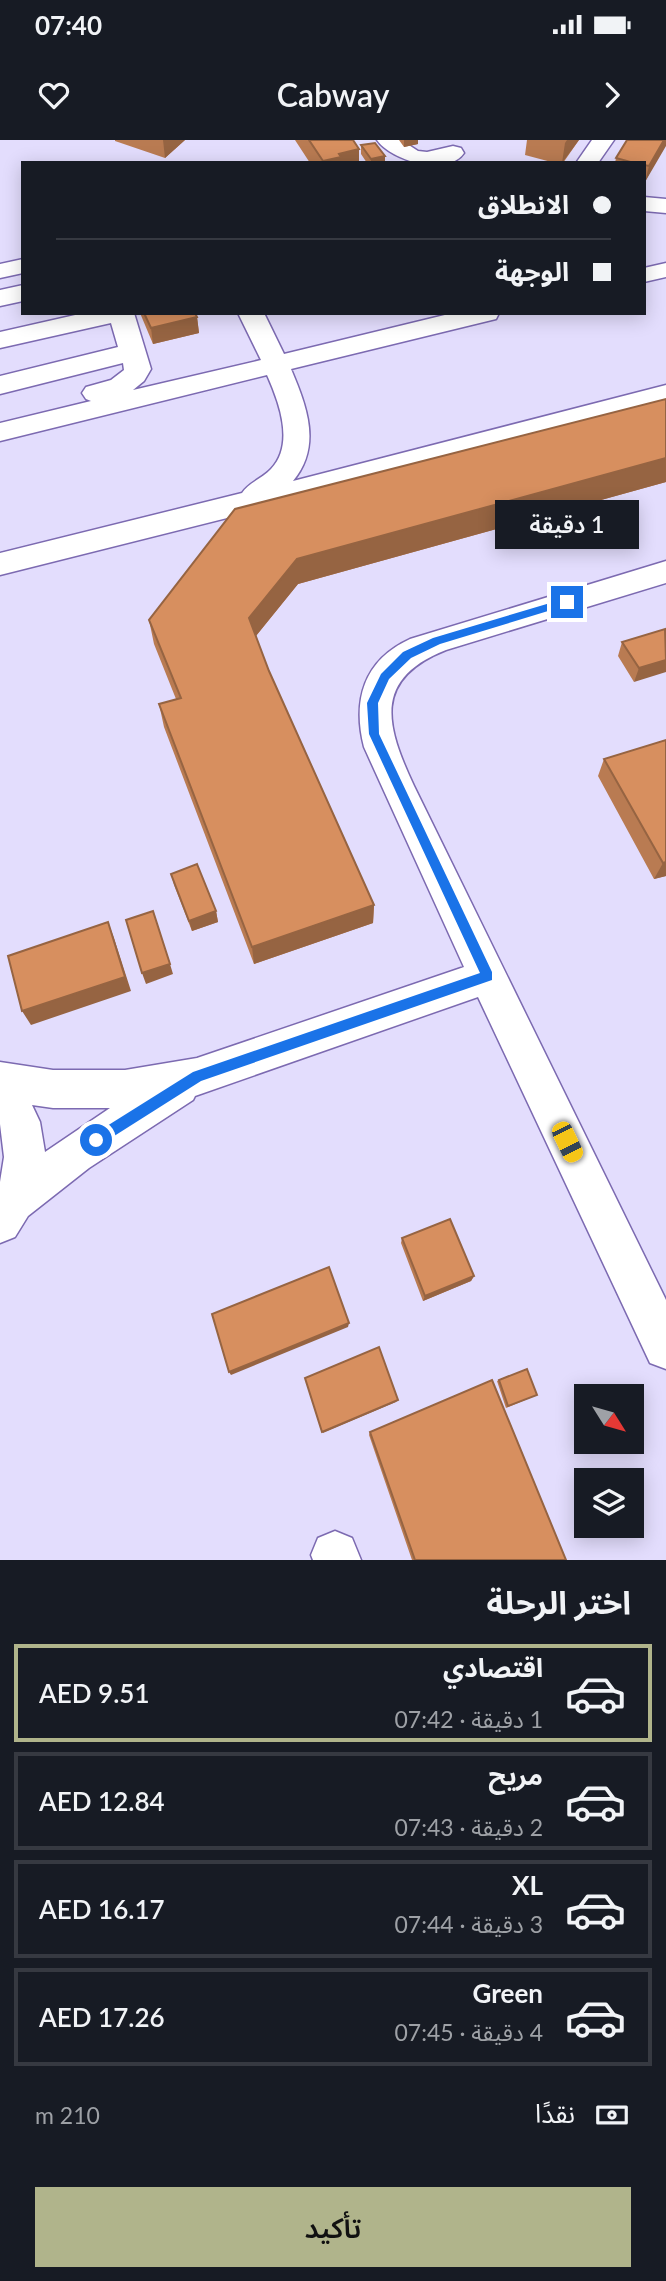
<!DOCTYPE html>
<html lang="ar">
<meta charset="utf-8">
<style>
body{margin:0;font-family:Lato,"Noto Sans Arabic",sans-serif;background:#242831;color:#f1f3f6;direction:rtl;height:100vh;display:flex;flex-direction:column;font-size:26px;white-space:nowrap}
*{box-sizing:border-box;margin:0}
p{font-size:23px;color:#9ea1a6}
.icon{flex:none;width:38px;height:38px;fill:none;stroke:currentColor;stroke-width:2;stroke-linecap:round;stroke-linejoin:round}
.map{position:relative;height:1420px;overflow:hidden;direction:ltr}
.drawer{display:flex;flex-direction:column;background:#171b24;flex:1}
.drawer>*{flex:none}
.hud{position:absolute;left:21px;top:21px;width:625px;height:154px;border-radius:0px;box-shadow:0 4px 18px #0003;direction:rtl;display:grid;align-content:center;height:154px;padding:0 35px;background:#171b24}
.needle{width:46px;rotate:127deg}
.fabs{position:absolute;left:574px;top:1244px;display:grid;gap:14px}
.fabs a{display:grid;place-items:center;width:70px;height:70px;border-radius:0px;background:#171b24;box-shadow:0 4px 18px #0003;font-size:35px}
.end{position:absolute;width:32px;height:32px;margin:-16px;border:9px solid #1a73e8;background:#fff;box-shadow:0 0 0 4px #fff}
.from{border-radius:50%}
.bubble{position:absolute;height:49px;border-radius:0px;background:#171b24;box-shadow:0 4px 18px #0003;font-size:23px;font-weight:600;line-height:49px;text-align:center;direction:rtl}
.car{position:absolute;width:21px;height:42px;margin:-21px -10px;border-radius:9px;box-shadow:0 0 5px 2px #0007;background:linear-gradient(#f5c518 24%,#345 0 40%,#f5c518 0 76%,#345 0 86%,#f5c518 0)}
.hud b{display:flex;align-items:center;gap:24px;height:66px;font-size:26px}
.hud b+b{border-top:2px solid #363941}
.hud i{width:18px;height:18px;background:#f1f3f6}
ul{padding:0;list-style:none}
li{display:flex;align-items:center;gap:21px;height:98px;margin:0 14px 10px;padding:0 21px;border:4px solid #363941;border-radius:0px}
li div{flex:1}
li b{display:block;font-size:26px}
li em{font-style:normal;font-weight:600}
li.selected{border-color:#b0b48b}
li>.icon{width:63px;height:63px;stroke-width:1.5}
h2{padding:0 35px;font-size:32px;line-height:84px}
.pay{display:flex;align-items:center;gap:18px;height:77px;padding:0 35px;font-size:26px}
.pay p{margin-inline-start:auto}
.cta{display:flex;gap:14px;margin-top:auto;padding:14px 35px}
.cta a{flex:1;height:80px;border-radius:0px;background:#b0b48b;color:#111;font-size:28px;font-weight:600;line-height:80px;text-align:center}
.status{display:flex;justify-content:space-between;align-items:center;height:49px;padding:0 35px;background:#171b24;direction:ltr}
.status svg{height:19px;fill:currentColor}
header{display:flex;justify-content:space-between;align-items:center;height:91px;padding:0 35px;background:#171b24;font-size:32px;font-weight:600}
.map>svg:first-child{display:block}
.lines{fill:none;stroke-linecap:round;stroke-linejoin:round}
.minor-casing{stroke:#7c6ab1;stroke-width:3}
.minor{fill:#fff;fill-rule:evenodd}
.wall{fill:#b97b52}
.shaded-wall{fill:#966442}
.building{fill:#d78f5f;stroke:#966442;stroke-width:2}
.route{fill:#1a73e8}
</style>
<div class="status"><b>07:40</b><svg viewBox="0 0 49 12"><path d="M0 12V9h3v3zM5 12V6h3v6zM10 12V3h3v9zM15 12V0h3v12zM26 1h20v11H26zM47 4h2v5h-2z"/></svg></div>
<header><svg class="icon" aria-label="forward" viewBox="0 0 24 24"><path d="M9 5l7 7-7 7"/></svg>Cabway<svg class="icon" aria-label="heart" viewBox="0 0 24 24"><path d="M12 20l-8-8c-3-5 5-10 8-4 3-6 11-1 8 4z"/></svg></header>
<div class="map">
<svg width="666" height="1420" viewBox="0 0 666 1420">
<rect width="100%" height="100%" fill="#e3ddfd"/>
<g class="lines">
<defs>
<path id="minor" d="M377,0H401L418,11L427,12L453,6L461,8L464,13C448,37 391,21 377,0Z
M592,0H614L598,23H576Z
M644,57L666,59V73L644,71Z
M23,119V133L0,138V124Z
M666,123V137L644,142V128Z
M23,145V161L0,166V150Z
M84,173H134L151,229L144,241L133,250L261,220L238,173H264L284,214L453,173H499L496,179L291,229C307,267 322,306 293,341L666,245V263L450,322L0,435V413L242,353C248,343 263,338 271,329C295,304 279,262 267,235L0,301V283L91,261L86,259L82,253L86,247L111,240L124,230L123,223L0,254V236L118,207L111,183L0,208V192Z
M666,421V443L446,510C372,539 386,586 414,646L666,1160V1229L650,1223L478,857L195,956L193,960L89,1028L28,1076L15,1097L0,1103V1042L4,1017L0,984V922L53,930H125L197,918L464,827L364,607C352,560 364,520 410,499ZM32,965L53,968H110L45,1012L40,982Z
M335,1391L352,1398L361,1420H313L311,1415L318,1398Z"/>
</defs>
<use href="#minor" class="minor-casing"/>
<use href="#minor" class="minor"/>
</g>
<path class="wall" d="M115,0H185L165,18L115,1Z
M295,0H353L359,23H310Z
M399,0H418V4L404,7Z
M527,0H579L563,23H555L525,15Z
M666,0L645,42L644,23H615L616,18Z
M361,5L385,23H367L361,14Z
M140,173H195L197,177L199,193L153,204Z
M666,259V342L298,444L256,496L269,531L374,765L373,783L254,824L164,587L159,564L176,559L154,504L149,480Z
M665,489L634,542L618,516L622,502Z
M666,600V736L654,739L598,636L604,619Z
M171,734L216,771L218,782L192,791L174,745Z
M402,1098L474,1136L471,1141L423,1161L401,1103Z
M499,1240L537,1255L506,1268L497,1241Z
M370,1292L566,1420H412L369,1295Z"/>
<path class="shaded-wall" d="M163,0H185L165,18Z
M404,0H418V4L404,7Z
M567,0H579L562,23L565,3Z
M664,0H666V6L645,42L649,26Z
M359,9V23H323V21L339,14Z
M385,16V23H371V19Z
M197,177L199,193L153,204L151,188Z
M666,318V342L298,444L251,502L249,478L297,419Z
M666,520V532L634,542L639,528Z
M666,722V736L654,739L663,723Z
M374,765L373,783L254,824L252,807Z
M216,771L218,782L192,791L189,781Z
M108,782L114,798L131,851L31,885L22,871Z
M170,824L173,834L146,844L142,833Z
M474,1136L471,1141L423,1161L425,1156Z
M349,1183L348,1187L231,1235L229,1232Z
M398,1260L396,1262L323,1293L322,1292Z"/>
<path class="building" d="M309,0H353L359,9L339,14L341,17L323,21Z
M627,0H664L649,26L644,25V23H634L616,18Z
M375,3L385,16L371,19L361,5Z
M144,173H195L197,177L151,188Z
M666,259V318L297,419L249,478L269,531L374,765L252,807L159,564L181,558L149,480L235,369Z
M665,489L666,520L639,528L622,502Z
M666,600V722L663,723L604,619Z
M197,724L216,771L189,781L171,734Z
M153,771L170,824L142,833L126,780Z
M108,782L125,837L22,871L8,816Z
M450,1079L474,1136L425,1156L402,1098Z
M329,1127L349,1183L229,1232L212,1174Z
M379,1207L398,1260L322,1292L305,1238Z
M527,1229L537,1255L508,1266L499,1240Z
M492,1240L566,1420H415L370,1292Z"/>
<path class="route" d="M567,458L571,459V464L440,504L411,518L389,539L378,563L379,594L492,832V840L201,941L100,1005H91V996L193,932L480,833L369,594L367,563L381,534L403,512L433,498Z"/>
</svg>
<div class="fabs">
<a><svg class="needle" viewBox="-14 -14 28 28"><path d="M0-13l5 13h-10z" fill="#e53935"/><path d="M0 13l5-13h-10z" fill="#9ea1a6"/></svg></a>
<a><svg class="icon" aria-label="layers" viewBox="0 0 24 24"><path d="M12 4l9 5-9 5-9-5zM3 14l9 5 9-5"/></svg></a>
</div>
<i class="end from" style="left:96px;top:1000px"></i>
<i class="end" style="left:567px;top:462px"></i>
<div class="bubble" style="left:495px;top:360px;width:144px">1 دقيقة</div>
<i class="car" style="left:567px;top:1002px;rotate:154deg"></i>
<div class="hud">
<b><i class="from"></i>الانطلاق</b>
<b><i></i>الوجهة</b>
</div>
</div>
<section class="drawer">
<h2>اختر الرحلة</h2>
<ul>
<li class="selected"><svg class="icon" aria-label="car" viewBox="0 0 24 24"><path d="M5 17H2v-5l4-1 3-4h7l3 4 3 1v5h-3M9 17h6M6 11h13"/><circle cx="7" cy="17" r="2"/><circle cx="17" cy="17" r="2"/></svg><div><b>اقتصادي</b><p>1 دقيقة · 07:42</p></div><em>AED 9.51</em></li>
<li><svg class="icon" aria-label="car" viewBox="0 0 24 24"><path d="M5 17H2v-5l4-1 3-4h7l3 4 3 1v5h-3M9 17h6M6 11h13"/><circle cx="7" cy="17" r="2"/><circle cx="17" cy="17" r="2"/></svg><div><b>مريح</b><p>2 دقيقة · 07:43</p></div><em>AED 12.84</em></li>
<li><svg class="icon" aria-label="car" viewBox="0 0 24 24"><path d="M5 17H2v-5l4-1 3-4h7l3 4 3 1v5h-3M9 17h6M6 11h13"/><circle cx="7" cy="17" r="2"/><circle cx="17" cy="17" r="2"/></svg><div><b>XL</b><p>3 دقيقة · 07:44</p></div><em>AED 16.17</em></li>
<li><svg class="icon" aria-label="car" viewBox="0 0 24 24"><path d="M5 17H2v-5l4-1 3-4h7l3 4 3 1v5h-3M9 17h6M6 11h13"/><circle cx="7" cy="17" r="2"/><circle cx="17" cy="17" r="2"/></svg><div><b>Green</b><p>4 دقيقة · 07:45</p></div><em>AED 17.26</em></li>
</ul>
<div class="pay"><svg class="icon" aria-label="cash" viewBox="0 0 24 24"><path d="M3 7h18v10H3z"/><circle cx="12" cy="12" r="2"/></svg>نقدًا<p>210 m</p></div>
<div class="cta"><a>تأكيد</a></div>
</section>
